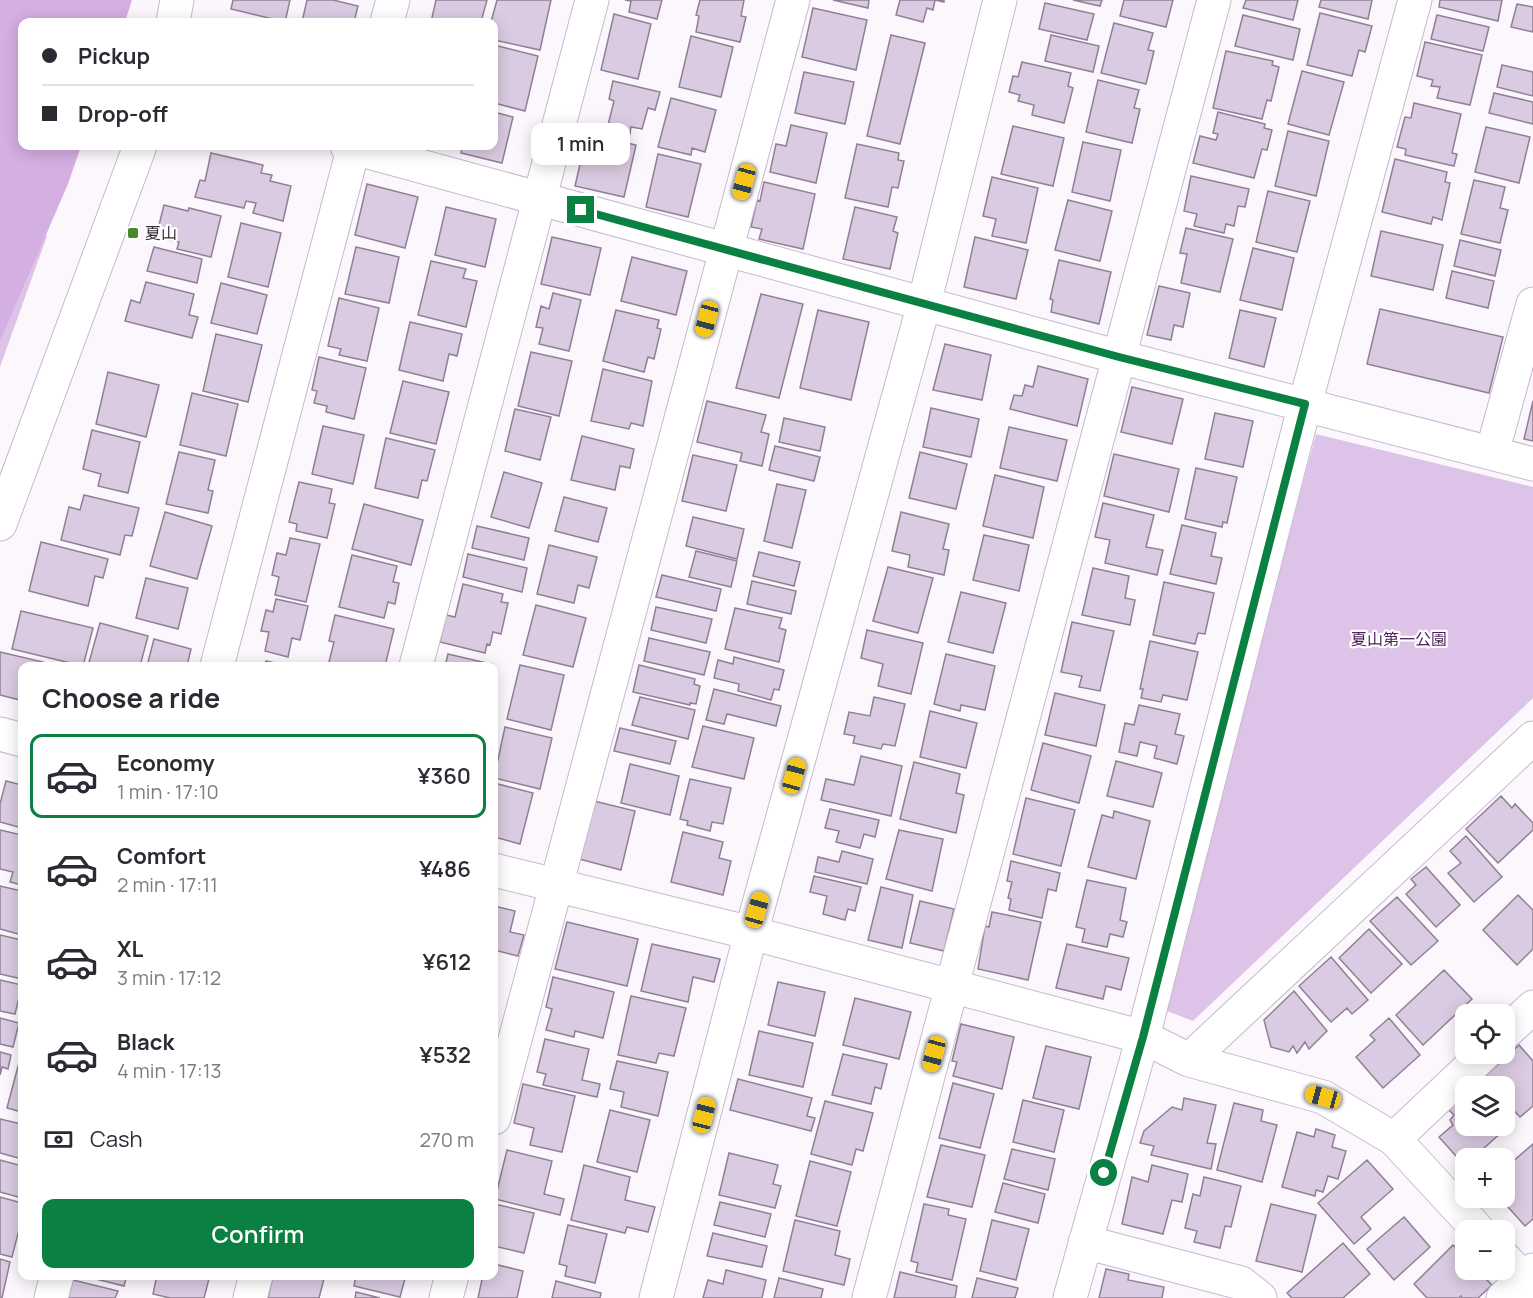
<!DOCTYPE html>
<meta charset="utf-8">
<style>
body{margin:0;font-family:Manrope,"Noto Sans JP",sans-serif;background:#f2f2f3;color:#2b2b33;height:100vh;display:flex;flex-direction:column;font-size:22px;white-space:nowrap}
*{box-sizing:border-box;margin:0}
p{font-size:20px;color:#7c7c81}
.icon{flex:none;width:33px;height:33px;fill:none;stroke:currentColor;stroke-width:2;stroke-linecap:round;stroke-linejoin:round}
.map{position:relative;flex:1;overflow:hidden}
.sheet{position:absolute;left:18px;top:662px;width:480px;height:618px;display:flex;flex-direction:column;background:#fff;border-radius:12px;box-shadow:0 3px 15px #0003}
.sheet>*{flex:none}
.top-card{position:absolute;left:18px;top:18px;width:480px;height:132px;border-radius:12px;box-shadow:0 3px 15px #0003;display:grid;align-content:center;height:132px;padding:0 24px;background:#fff}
.tools{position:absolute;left:1455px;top:1004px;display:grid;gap:12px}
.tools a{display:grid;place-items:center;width:60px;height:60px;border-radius:12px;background:#fff;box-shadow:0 3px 15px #0003;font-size:30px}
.end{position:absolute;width:27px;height:27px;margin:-14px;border:8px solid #0b8043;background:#fff;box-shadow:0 0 0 3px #fff}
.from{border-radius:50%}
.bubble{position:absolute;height:42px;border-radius:12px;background:#fff;box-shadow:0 3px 15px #0003;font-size:20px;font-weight:600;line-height:42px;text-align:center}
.car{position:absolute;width:18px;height:36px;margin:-18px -9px;border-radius:8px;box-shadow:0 0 4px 2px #0007;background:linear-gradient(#f5c518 24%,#345 0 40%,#f5c518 0 76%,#345 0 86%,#f5c518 0)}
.top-card b{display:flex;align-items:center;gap:21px;height:57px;font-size:22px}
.top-card b+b{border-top:2px solid #e1e1e2}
.top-card i{width:15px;height:15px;background:#2b2b33}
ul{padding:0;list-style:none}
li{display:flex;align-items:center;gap:18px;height:84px;margin:0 12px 9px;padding:0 12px;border:3px solid transparent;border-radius:12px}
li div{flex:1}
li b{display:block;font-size:22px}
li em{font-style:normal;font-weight:600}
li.on{border-color:#0b8043}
li>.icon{width:54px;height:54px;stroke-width:1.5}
h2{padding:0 24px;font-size:27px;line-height:72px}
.pay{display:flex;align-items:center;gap:15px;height:66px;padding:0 24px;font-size:22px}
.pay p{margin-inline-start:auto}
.button{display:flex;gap:12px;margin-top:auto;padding:12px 24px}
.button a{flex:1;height:69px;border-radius:12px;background:#0b8043;color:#fff;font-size:24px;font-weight:600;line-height:69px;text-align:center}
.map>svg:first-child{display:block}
.green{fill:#dec3e9}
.forest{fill:#d4afe2}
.building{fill:#dbcbe2;stroke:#8f8095;stroke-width:1.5}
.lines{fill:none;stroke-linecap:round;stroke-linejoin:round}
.minor-casing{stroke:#c8b8cf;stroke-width:35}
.tertiary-casing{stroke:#c8b8cf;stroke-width:35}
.minor{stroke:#fff;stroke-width:33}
.tertiary{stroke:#fff;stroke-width:33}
.route{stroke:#0b8043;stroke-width:8}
.poi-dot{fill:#4a8929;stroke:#fff;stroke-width:2}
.labels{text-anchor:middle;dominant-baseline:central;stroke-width:4.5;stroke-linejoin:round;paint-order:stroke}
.poi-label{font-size:16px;fill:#352e37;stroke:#fff;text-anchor:start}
.park-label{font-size:16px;fill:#4d1f5c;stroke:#fff}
</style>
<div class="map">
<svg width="1533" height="1298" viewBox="0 0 1533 1298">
<rect width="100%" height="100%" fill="#fbf7fc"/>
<path class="green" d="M0,225L47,236L0,367Z
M1316,434L1533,487V698L1193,1021L1162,1009Z"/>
<path class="forest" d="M0,0H132L125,22H22V146H81L68,184L0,341Z"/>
<path class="building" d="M233,0H290L285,22L231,9Z
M307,0H333L358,6L354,22H302Z
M436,0H487L481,22H431Z
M497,0H551L540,50L494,40V22H491Z
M625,0H662L657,19L629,12L631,1Z
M700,0H744L741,16L746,17L740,42L696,32L699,16L696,15Z
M833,0H869L868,8Z
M900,0H944V2L935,0L933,10L927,8L923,22L896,15Z
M1073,0H1102L1100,6Z
M1124,0H1173L1166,27L1120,16Z
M1246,0H1298L1293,20L1243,8Z
M1321,0H1372L1368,19L1319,7Z
M1440,0H1502L1498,21L1439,7Z
M1045,3L1094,14L1087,40L1039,29Z
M1517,4L1533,7V32L1511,27Z
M813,8L867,20L856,70L802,57Z
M1320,13L1372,26L1365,52L1359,50L1352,76L1307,65Z
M614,14L651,24L638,79L601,70Z
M1243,15L1300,29L1293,60L1235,46Z
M1437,15L1489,27L1483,51L1431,39Z
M1114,23L1153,33L1148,50L1154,51L1146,84L1101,73Z
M891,35L925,43L900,144L867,136Z
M1051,35L1099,46L1093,72L1045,61Z
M691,36L733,47L721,97L679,87Z
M1425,42L1482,55L1470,105L1437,98L1440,87L1431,86L1433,80L1417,76Z
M494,45L538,56L525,111L494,103Z
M1226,51L1273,61L1272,65L1279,67L1271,101L1267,100L1262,119L1213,108Z
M1022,62L1071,73L1068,86L1073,88L1064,123L1032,115L1034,105L1018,101L1020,95L1009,92L1013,76L1018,77Z
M1502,65L1533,72V96L1497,87Z
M1302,71L1344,82L1329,135L1288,124Z
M804,72L854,82L845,124L795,113Z
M1098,80L1139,90L1134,108L1140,109L1132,143L1086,132Z
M613,81L660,92L655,110L648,108L642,129L631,127L630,134L607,129L614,101L609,99Z
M1494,93L1533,102V124L1489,113Z
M671,98L716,110L705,152L692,148L691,155L658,147Z
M1414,103L1461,114L1452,153L1457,154L1454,166L1405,155L1406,149L1397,147L1405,117L1411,118Z
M494,112L513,117L502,163L461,153L462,146H494Z
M1218,112L1265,124L1264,128L1272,130L1267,150L1262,149L1254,178L1193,163L1200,136L1216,140L1218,134L1213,133Z
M791,125L827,133L816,183L770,172L776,144L786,146Z
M1013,126L1064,138L1053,186L1001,174Z
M1486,127L1530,137L1519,183L1475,172Z
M1288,131L1329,141L1316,196L1275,186Z
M587,134L636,145L624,197L575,186Z
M1083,142L1121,150L1110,201L1072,192Z
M857,144L899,153L898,160L904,161L898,188L892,187L888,207L845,198Z
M211,153L263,165L261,173L272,175L270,181L291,186L283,221L253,213L256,203L246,201L244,208L195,197L200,180L205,181Z
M658,154L701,164L688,217L646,207Z
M1395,159L1447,172L1445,182L1450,183L1442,220L1433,217L1431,224L1382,212Z
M1191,176L1249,189L1245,207L1238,206L1234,226L1226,224L1224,233L1194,226L1197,214L1184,211Z
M992,177L1038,188L1026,243L992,236L996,219L983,216Z
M1474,180L1505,187L1500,208L1508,210L1500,243L1461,234Z
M764,182L815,194L803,249L759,239L762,229L751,227L757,200L760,201Z
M367,184L418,197L405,248L355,235Z
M1268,191L1310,201L1297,252L1256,242Z
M1068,200L1112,211L1100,261L1055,250Z
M164,205L188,211L189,208L221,216L211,257L177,249L179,242L156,237Z
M446,207L496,219L485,267L435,255Z
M855,207L897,217L893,231L898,233L890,269L843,259Z
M241,223L281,233L268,287L228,277Z
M1186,228L1233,239L1220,292L1181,283L1187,254L1180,253Z
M1381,231L1443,245L1433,290L1371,276Z
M552,237L601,248L590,295L541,284Z
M975,237L1028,250L1016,299L964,287Z
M1460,240L1501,250L1495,276L1454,266Z
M154,247L202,259L197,283L147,271Z
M356,247L399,257L389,303L345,294Z
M1253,248L1294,258L1282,310L1240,300Z
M632,257L687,271L676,315L621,301Z
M1059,260L1111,272L1099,324L1051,312L1053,300L1050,299Z
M431,261L466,269L463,278L477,281L466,327L418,315Z
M1452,271L1494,281L1488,308L1446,298Z
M146,282L194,294L189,315L198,317L192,338L125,321L131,300L140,303Z
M221,283L267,295L257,334L211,323Z
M1159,286L1190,293L1183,327L1174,325L1171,340L1147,335Z
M553,293L581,300L569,351L539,344L543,328L536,327L541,306L549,309Z
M761,294L803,304L779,398L736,388Z
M339,298L379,308L367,361L339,355L341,349L328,346Z
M1380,309L1503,337L1489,393L1367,364Z
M616,310L659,320L657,328L661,329L654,359L648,357L644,372L603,361Z
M818,310L869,322L851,400L800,388Z
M1240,310L1276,318L1264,367L1229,358Z
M410,322L462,334L457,356L449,354L443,381L399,370Z
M216,334L262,345L248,402L203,391Z
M945,344L991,355L982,400L933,390Z
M531,352L572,361L559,416L518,406Z
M319,357L366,368L354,419L326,412L327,406L314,403L317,391L312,390Z
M1038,366L1088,379L1077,426L1010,409L1014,395L1022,396L1025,385L1033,387Z
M603,369L652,381L643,426L631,423L629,429L591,421Z
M108,372L159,385L146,437L96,424Z
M403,381L449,392L436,444L390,433Z
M1132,387L1183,399L1172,444L1121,432Z
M192,393L238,404L226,456L180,445Z
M707,401L766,415L761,432L769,434L762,466L740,461L742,453L697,442Z
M1533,401V441L1524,439Z
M931,408L979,419L971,457L923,447Z
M515,409L551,417L540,460L505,451Z
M1215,413L1253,421L1243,467L1205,459Z
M784,418L825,427L820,451L779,442Z
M323,426L364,435L353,484L312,474Z
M1009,427L1067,440L1057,481L1000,468Z
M92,430L140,442L128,493L98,486L101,474L83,469Z
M582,436L634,449L630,468L620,466L615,490L571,480Z
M386,438L435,450L427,481L422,480L418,498L375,488Z
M775,446L820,457L814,481L769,470Z
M179,452L215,460L208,490L213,491L208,513L166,504Z
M920,452L967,464L956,509L909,498Z
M1114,454L1179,469L1169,512L1104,496Z
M693,455L737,465L726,511L682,501Z
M1196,468L1237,477L1227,523L1223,522L1222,527L1185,519Z
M504,472L542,483L529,528L491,517Z
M995,475L1044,487L1033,538L983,526Z
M299,482L332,489L329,503L335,504L327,538L296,531L297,524L289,522Z
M777,484L806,490L792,548L764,541Z
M84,495L139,508L132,536L125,535L120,555L61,540L69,507L80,510Z
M564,497L607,508L598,542L555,531Z
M1103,503L1154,515L1146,547L1163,550L1157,575L1105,563L1110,540L1095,537Z
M364,504L423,520L411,565L352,549Z
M165,512L212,526L197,579L150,566Z
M901,512L949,524L943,549L949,550L944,575L908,567L910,555L892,551Z
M693,517L744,529L737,559L686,546Z
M1182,525L1216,533L1211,556L1222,558L1216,584L1170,574Z
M477,526L529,538L524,560L472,548Z
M984,535L1029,545L1019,591L973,580Z
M290,538L320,544L306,602L275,595L279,577L272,575L277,553L286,555Z
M41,542L108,559L103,578L95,576L88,606L29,591Z
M549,545L597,557L589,588L578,585L574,603L537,594Z
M696,551L737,561L731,587L689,577Z
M759,552L800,562L794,586L753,576Z
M468,554L527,568L522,592L463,577Z
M352,555L397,566L393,582L399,583L395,604L388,602L384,618L339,607Z
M888,567L933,578L918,633L873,621Z
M1093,568L1129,576L1125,598L1135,600L1130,625L1082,615Z
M662,575L721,589L716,611L656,597Z
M146,578L188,588L178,629L136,618Z
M752,581L796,591L791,614L747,604Z
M1164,582L1214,593L1205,634L1198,633L1195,644L1153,635Z
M463,584L503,594L501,602L508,603L501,634L493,632L490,645L487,644L485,653L440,642L446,615L455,617Z
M961,592L1006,603L993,653L948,642Z
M276,599L308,606L300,640L292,638L288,657L265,651L269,632L261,631L266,610L273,612Z
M536,605L586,618L573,667L523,655Z
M656,607L712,619L706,643L651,630Z
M735,608L782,618L779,628L786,630L779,662L725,649Z
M21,611L93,628L83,666L12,649Z
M335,615L394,629L385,666H328L334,642L329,641Z
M1072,622L1114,631L1100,691L1079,687L1082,676L1061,672Z
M100,623L148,636L140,666H88Z
M867,630L923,643L911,694L878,686L883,664L861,658Z
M649,638L710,652L704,675L644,661Z
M154,639L191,649L187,666H147Z
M1150,641L1198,652L1187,700L1163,695L1161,702L1141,698L1143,689H1140Z
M0,652L43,662L42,666H22V692L20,700L0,695Z
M448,654L491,664L490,666H445Z
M946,654L995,666L985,710L961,705L960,711L934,704Z
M734,657L784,670L779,690L774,689L771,700L738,691L739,684L714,678L718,660L733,664Z
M266,661L289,666H264Z
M520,665L564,675L551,730L507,719Z
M639,665L695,679L694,684L700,686L696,704L690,703V705L633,692Z
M714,689L781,706L776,726L727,714L724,724L706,720Z
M1055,693L1105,705L1096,746L1045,735Z
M640,697L695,710L688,739L632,725Z
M874,697L905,704L895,746L883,744L881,749L853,743L855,736L844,734L849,712L870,716Z
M1139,705L1180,714L1175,734L1184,736L1177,764L1154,758L1157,746L1140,742L1137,756L1119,752L1125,723L1134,725Z
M930,711L977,723L966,768L920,757Z
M703,726L754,738L744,779L692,767Z
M505,727L552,738L540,789L494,778Z
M620,728L676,741L670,764L614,751Z
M1043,743L1091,756L1079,803L1031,790Z
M861,756L902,766L891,816L821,800L826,779L854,785Z
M1116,761L1162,773L1153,807L1107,796Z
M914,762L960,774L956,793L964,795L956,833L900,819Z
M630,764L679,776L670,815L621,803Z
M690,779L731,788L723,824L712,822L710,831L687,825L688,821L680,819Z
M6,781L22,785V828L0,822V804Z
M494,783L533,793L520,844L494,837Z
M1501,796L1512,808L1515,804L1533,823V830L1498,863L1466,829Z
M1026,798L1075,810L1061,866L1013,854Z
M594,801L635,811L621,870L579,859Z
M830,809L879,820L875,837L864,834L860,848L836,842L839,831L825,828Z
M1114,811L1150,821L1136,879L1088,867L1102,815L1113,818Z
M0,830L22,835V885L10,882L13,872L0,869Z
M899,830L943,839L932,891L886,879Z
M683,832L723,842L719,858L731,861L723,895L671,882Z
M1466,836L1502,877L1474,902L1448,873L1461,863L1450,851Z
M842,851L873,859L867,884L815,872L818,857L839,862Z
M1011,861L1060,873L1056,891L1048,889L1042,918L1009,910L1011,899L1008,898L1012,882L1007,881Z
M1426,867L1460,905L1436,927L1406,894L1416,885L1411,879Z
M814,876L861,887L855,911L848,909L845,920L823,914L827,896L810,892Z
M1087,880L1126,888L1120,920L1127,922L1123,937L1110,934L1107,947L1082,942L1085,929L1076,927Z
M0,886L22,891V935L0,929Z
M881,887L913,895L902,948L868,940Z
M1518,895L1533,910V949L1517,965L1483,930Z
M1397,897L1438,941L1411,965L1370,921Z
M920,901L954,909L944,951L910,943Z
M494,906L515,911L510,932L524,935L518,956L494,950Z
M992,912L1041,922L1028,980L978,969L985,926L989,927Z
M567,922L638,939L627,986L555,969Z
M1369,929L1402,964L1371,993L1339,958Z
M0,935L22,940V979L0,974Z
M652,944L720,959L714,982L693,977L688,1002L641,991Z
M1067,944L1129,958L1121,990L1106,986L1103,999L1056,988Z
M1331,957L1368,1000L1352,1014L1347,1008L1331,1022L1299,986Z
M1444,970L1472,999L1423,1045L1396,1015Z
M553,977L614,992L603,1038L575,1031L574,1037L546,1030L552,1009L546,1007Z
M0,980L22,985L15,1014L0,1011Z
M778,982L825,992L815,1036L768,1025Z
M1294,991L1327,1031L1309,1049L1305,1042L1297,1053L1293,1046L1289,1052L1271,1047L1264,1020Z
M631,996L686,1008L674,1056L659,1053L656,1063L618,1055Z
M855,998L911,1012L899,1059L843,1045Z
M0,1018L19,1023L13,1047L0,1044Z
M1389,1018L1420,1055L1383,1088L1356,1057L1375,1040L1370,1035Z
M961,1024L1014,1037L1002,1089L953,1076L957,1062L952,1061Z
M759,1031L813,1043L803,1087L749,1075Z
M545,1039L589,1049L582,1080L600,1084L597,1097L543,1085L546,1074L537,1072Z
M1519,1045L1533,1061V1106L1520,1117L1504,1100V1086H1492L1484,1077Z
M1046,1046L1091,1057L1079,1109L1033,1098Z
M0,1052L11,1055L8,1069L2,1067L0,1075Z
M843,1054L887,1064L881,1089L875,1087L871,1104L832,1095Z
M21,1055L22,1056V1112L7,1108Z
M617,1061L668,1072L658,1116L621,1107L624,1092L610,1089Z
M738,1079L812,1098L807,1116L815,1118L811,1131L730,1110Z
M953,1083L994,1094L980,1148L939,1138Z
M523,1084L575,1096L562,1152L530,1145L534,1128L514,1123Z
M1462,1095L1466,1099V1125H1504V1112L1513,1122L1473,1158H1466L1465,1166L1439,1137L1453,1125L1450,1120L1454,1115L1448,1109Z
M1184,1098L1216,1105L1207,1143L1216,1144L1211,1169L1151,1155L1154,1146L1140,1143L1144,1131L1172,1107L1182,1110Z
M1023,1100L1064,1110L1054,1152L1013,1142Z
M825,1101L873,1113L863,1151L856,1149L852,1165L811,1154Z
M1234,1103L1263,1110L1261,1121L1277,1125L1262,1182L1217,1170Z
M610,1110L650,1120L637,1172L597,1162Z
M0,1119L22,1124V1159L0,1153Z
M1316,1129L1335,1135L1332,1147L1346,1151L1338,1179L1328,1176L1323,1192L1316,1190L1315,1196L1282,1187L1297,1132L1314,1137Z
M1533,1144V1219L1525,1226L1499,1197H1504V1183L1509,1179L1504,1174V1169Z
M941,1145L985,1155L972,1207L927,1197Z
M1012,1149L1055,1159L1048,1190L1004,1179Z
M507,1150L552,1161L544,1194L564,1199L560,1215L495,1199Z
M729,1153L778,1165L773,1184L781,1186L775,1208L719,1195Z
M0,1160L22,1166V1198L0,1192Z
M1367,1160L1393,1189L1361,1217L1371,1229L1354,1244L1318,1203Z
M810,1161L851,1172L837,1226L796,1216Z
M584,1165L630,1177L625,1200L655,1207L648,1232L627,1227L625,1233L571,1220Z
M1152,1165L1188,1174L1182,1202L1172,1200L1163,1234L1122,1224L1132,1177L1148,1182Z
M1204,1177L1241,1186L1231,1227L1225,1226L1220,1248L1194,1242L1197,1231L1185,1228L1193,1194L1200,1196Z
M1003,1183L1045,1194L1038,1223L995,1212Z
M0,1197L22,1203V1218L12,1257L0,1254Z
M720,1202L771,1214L765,1237L714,1225Z
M494,1204L534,1213L524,1253L494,1246Z
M924,1204L949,1209L948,1215L966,1219L952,1280L916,1272L918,1263L911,1261Z
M1271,1204L1316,1215L1302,1272L1256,1261Z
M1404,1217L1430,1247L1394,1280L1367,1249Z
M795,1220L840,1231L835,1255L850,1259L844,1285L783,1271Z
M992,1220L1029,1229L1016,1280L980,1271Z
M568,1225L607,1234L595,1283L565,1276L567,1266L559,1264Z
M713,1233L767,1246L762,1267L707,1256Z
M1343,1243L1370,1274L1343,1298H1292L1287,1293Z
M1453,1245L1466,1258V1269H1476L1492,1285L1478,1298H1462L1461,1296L1459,1298H1427L1414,1284Z
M0,1259L10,1262L2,1298H0Z
M494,1264L523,1271L517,1298H478L483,1275H494Z
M1106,1269L1129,1274L1128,1280L1164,1287L1162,1298H1099Z
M726,1270L766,1280L762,1298H703L708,1280L723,1284Z
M900,1272L957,1286L955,1298H894Z
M80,1275H127L124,1286Z
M157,1275H210L204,1298H170L153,1294Z
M273,1275H325L319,1298H268Z
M356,1275H406L400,1297L354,1286Z
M779,1278L823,1289L821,1298H774Z
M977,1278L1018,1288L1015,1298H972Z
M73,1280L118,1291L115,1298H68Z
M556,1281L601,1293L600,1298H552Z
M356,1292L380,1298H355Z"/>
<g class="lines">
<defs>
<path id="minor" d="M387,22L393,0
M1492,453L1533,304
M217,666L354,146
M416,666L592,0
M1504,1034L1533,1007
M494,1118L793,0
M1394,1139L1485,1053
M1085,1242L1241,1283L1260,1298
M51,1298L57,1275
M250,1298L256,1275
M446,1298L452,1275
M869,1298L1214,0
M1070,1298L1143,1037L1305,404L1415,0
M1503,1298L1533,1270"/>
<path id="tertiary" d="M173,22L177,0
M347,146L1119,357L1533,464
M0,524L140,146
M0,734L22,740
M494,870L751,933L1143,1037L1189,1060L1323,1097L1394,1139L1478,1230
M1189,1060L1533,738
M1504,1258L1533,1289
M656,1298L751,933L924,304L1000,0"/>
</defs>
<use href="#minor" class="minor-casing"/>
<use href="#tertiary" class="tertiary-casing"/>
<use href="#minor" class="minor"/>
<use href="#tertiary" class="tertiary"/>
</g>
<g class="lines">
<path class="route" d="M581,210L1119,357L1305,404L1143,1037L1104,1173"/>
</g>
<rect class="poi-dot" x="127" y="227" width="12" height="12" rx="3"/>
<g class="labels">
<g class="poi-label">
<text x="145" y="233">夏山</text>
</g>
<g class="park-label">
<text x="1399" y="639">夏山第一公園</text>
</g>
</g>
</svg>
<div class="tools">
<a><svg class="icon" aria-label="locate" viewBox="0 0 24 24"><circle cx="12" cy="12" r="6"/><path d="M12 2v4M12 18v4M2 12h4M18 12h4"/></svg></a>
<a><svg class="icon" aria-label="layers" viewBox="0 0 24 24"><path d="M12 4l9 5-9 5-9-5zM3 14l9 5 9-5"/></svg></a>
<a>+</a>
<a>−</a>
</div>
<i class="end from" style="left:1104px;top:1173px"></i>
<i class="end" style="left:581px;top:210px"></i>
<div class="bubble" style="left:531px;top:123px;width:99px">1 min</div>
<i class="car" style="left:744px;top:182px;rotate:195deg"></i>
<i class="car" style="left:707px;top:319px;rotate:195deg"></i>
<i class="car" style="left:794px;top:776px;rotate:15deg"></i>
<i class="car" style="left:757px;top:910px;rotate:16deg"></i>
<i class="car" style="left:934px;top:1054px;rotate:195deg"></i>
<i class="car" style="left:1323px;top:1097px;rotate:285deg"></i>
<i class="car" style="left:704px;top:1115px;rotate:14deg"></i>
<div class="top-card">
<b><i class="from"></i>Pickup</b>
<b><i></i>Drop-off</b>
</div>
<section class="sheet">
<h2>Choose a ride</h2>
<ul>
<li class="on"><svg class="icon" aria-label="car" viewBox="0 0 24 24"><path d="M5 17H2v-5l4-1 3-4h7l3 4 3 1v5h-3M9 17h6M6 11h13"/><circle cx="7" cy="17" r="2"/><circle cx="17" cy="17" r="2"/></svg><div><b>Economy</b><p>1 min · 17:10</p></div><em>¥360</em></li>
<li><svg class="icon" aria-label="car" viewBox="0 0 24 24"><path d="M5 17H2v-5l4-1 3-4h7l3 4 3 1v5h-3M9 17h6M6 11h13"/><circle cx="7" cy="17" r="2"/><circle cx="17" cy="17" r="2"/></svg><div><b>Comfort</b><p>2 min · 17:11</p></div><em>¥486</em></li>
<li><svg class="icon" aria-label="car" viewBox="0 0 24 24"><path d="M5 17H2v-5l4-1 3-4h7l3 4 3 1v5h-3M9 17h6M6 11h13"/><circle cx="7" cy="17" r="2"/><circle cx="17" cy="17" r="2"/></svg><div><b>XL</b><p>3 min · 17:12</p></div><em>¥612</em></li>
<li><svg class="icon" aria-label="car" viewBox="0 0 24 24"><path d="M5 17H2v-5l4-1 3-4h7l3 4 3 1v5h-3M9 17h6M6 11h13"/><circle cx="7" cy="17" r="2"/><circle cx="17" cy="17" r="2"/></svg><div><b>Black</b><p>4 min · 17:13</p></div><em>¥532</em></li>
</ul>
<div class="pay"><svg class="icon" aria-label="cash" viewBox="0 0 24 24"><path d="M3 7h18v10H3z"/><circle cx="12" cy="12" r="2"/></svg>Cash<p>270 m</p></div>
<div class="button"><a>Confirm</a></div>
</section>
</div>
